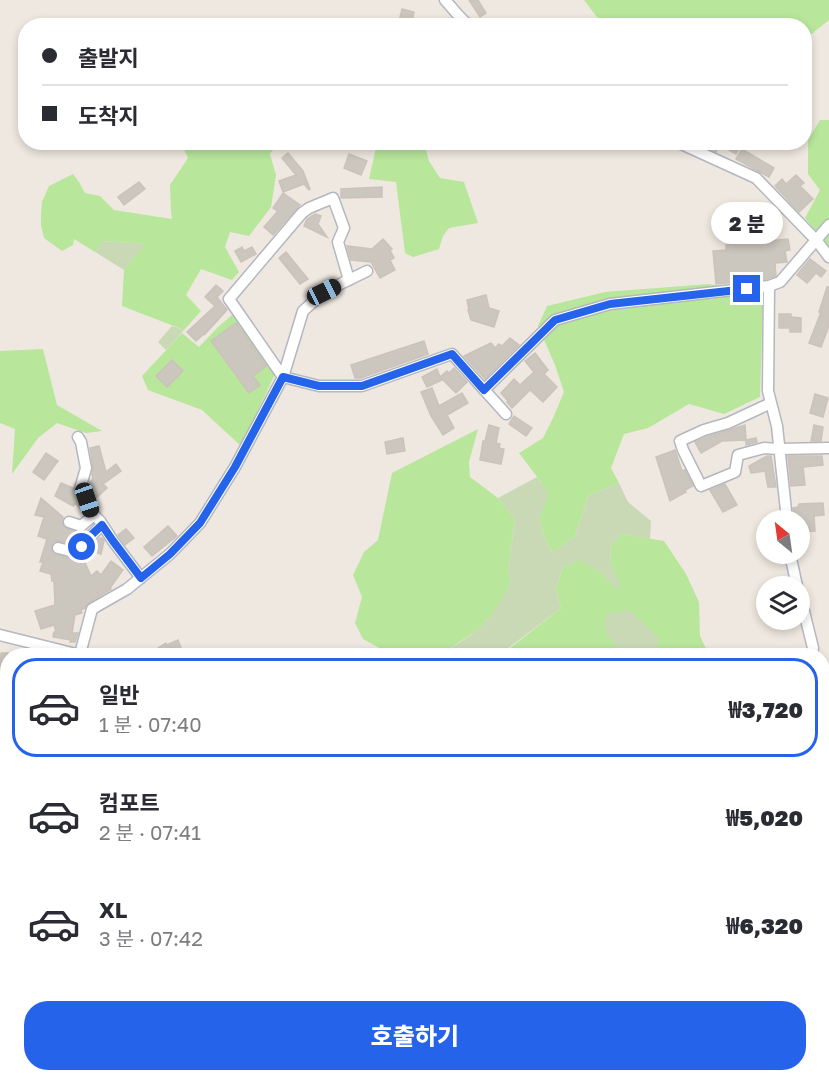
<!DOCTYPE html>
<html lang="ko">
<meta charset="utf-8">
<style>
body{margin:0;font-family:"Golos Text","Noto Sans KR",sans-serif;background:#f7f7f7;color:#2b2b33;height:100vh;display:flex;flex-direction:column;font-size:22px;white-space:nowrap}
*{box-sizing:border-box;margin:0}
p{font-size:20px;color:#7c7c81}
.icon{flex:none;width:33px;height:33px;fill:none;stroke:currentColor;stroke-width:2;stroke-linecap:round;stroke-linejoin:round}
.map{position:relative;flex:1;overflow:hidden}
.drawer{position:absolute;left:0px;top:648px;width:830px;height:434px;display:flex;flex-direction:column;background:#fff;border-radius:24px 24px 0 0;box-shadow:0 3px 9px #0003}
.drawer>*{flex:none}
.banner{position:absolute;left:18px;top:18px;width:794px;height:132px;border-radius:24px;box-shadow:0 3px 9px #0003;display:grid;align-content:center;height:132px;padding:0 24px;background:#fff}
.needle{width:39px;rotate:331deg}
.buttons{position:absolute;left:756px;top:510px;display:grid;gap:12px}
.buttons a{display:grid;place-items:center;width:54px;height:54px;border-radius:50%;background:#fff;box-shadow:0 3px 9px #0003;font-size:30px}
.end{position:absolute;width:27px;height:27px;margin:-14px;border:8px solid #2563eb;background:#fff;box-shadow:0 0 0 3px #fff}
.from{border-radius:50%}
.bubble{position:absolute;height:42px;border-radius:21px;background:#fff;box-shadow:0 3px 9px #0003;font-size:20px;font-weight:800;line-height:42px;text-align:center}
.car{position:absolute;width:18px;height:36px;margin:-18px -9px;border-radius:8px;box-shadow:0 0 4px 2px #0007;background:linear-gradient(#222 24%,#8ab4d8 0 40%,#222 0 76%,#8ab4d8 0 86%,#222 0)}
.banner b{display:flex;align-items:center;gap:21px;height:57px;font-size:22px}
.banner b+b{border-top:2px solid #e1e1e2}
.banner i{width:15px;height:15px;background:#2b2b33}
ul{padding:10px 0 0;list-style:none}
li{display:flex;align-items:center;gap:18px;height:99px;margin:0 12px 9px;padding:0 12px;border:3px solid transparent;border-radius:24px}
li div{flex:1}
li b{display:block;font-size:22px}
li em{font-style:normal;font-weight:800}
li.active{border-color:#2563eb}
li>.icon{width:54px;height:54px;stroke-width:1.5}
.action{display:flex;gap:12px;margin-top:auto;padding:12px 24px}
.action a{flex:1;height:69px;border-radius:24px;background:#2563eb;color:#fff;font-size:24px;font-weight:800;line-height:69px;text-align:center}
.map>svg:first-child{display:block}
.green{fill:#b8e69b}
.cemetery{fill:#c9d9b6}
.building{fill:#cbc6be;stroke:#cbc3b9;stroke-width:1.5}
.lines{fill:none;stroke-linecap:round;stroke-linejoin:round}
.minor-casing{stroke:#b3b7c1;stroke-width:13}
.major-casing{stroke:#c8c8c8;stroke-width:16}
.highway-casing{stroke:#c8c8c8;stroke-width:17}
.minor{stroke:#fff;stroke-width:10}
.major{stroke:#f5cb5f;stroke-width:14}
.highway{stroke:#ff9a5a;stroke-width:15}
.route{stroke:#2563eb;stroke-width:8}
</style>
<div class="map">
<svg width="829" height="1081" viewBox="0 0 829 1081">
<rect width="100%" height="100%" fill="#efe8e0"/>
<path class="green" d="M584,0H829V20L804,40V26L603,25Z
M820,120H829V253L824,241L805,218L820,190L808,174V140Z
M181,143H278L270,154L276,175L271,207L249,236L230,232L225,247L239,272L232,280L201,269L186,295L201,311L184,330L122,306L124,270L144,244L104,241L95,252L74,239L73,245L62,251L44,238L41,225V215L42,202L49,186L73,174L79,182L85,193L100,196L114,210L172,219L171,212L170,185L188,158Z
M377,143H424L429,161L440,178L464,182L478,223L449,228L443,236L439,249L413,257L405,253L396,182L369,179Z
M709,284L763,294L760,397L724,414L689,404L648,428L624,434L611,468L619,483L588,496L575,536L552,553L544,537L539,518L541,482L519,453L543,438L553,418L564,392L555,365L538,326L547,306L605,292Z
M232,315L236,318L276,372L241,446L202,410L148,390L142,376L182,333L199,347L218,327Z
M43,349L57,405L102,431L86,433L57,423L38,438L12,474L15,429L0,423V351Z
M478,429L469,462L470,477L498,498L515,519L508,572L511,582L496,610L479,629L452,647L442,655H392L363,639L355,623L362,597L353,575L364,552L378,540L392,473Z
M622,534L664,541L686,574L699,602L700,636L709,655L755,648L756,655H658L657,652L618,649L613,655H515L510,648L561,608L556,588L563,567L580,559L600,572L619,591L618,582L610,563L611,546Z
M79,1074H195L204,1081H86L80,1078Z"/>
<path class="cemetery" d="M103,241L145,244L124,270L95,252Z
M172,326L184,330L166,350L158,342Z
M537,477L549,494L539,518L544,537L552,553L575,536L588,496L619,483L628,502L651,521L650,539L622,534L611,546L610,563L619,582V592L600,572L579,560L563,567L556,588L561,608L499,655H442C453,646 466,639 477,630C493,617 501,599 511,582L508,572L515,519L498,498Z
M629,610L658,638L657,652L658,655H613L618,649L605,633L606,614Z
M195,1074H297L301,1081H204Z"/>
<path class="building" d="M469,0H478L486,13L480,17Z
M402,9L414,12L411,26H398Z
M699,142H736L741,145L736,154L720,145L716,152Z
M742,149L774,168L769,177L736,159Z
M288,153L303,171L310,189L309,190L304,184L283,192L279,181L296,175L282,158Z
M349,154L367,161L361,175L344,168Z
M796,175L804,183L800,186L813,199L799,212L775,186L782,179L786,184Z
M139,182L145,189L124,205L118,197Z
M382,187V197L341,198V189Z
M283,193L300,205L273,235L264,227L278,211L273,208Z
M315,214L321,216L318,224L327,237L304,226L307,219Z
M383,239L392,249L390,250L394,258L390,260L395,270L380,278L371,262L351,260L347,246L372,249Z
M788,239L790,250L785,251L787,262L775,263L776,276L767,279L716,284L713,251L726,250V245Z
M242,247L244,251L252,247L256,254L241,262L235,251Z
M286,252L308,279L300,284L279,258Z
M810,259L826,271L821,277L816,273L807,283L797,275Z
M216,285L223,291L217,297L227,310L205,334V333L196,341L187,332L215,306L205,297Z
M827,287H829V326L821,347L809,343L821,312H819Z
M486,295L489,308L499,311L494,327L471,320L468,310H469L467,300Z
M779,314H791V317L801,318V332H790V328H779Z
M236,323L266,366L253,376L260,385L249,393L211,341Z
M510,338L519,345L485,379L464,356L491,343L495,348L499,344L502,346Z
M424,341L428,354L361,378H355L351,365Z
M535,353L548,370L544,374L557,387L543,402L530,390L512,408L507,402L508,401L501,393L514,379L520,385L534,372L525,361Z
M172,360L183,371L167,387L156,376Z
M454,368L467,382L456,393L442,379V380L427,387L422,377L437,369L440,377L447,371L449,373Z
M432,388L439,406L462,393L468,403L447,415L454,428L443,435L431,416L421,392Z
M815,394L828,398L823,417L810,413Z
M514,416L532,428L526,436L509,424Z
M489,425L499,428L496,443L500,444L499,448L504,449L501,464L480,460L483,441H485Z
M745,425L746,440L756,438L757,442L746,445V440L722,441L701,453L695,442L707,437Z
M814,425L823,427L821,441H811Z
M403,438L405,451L387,454L385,442Z
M99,446L106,472L116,464L121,471L103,484L107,488L95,499L88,488L90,482L93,479L92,474L93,467L90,448Z
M675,450L682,471L685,470L693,486L685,490L686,492L670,501L656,457Z
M46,453L58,461L44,480L33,472Z
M767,456H771L776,487H768L765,471L751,473L749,466Z
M788,456H822L823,465L803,467L805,485L791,486Z
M61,483L73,488V493L80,503L84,514L76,503L73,506L55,496Z
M725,484L737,505L723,512L710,490Z
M41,498L63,517L62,523L64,527L79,533H84L72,544L59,541L53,542L51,549L53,554L73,559H76L82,556L91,576L97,571L101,575L111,561L123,570L110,588L111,589L88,603L85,608L81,610L82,613L75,615L72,633H78L75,642H70L71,640L53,637L54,632H56L54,625L41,629L35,611L55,605L54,581H52L51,574L40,571L43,562H40L47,539L38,536L44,517L35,515Z
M823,503L824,515L814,516L815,531L801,532L800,517H794L793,508L798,507L799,504Z
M168,526L177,536L152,556L144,547Z
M126,529L134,538L125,545L118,535Z
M100,538H102L104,541L101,554L88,550Z
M178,640L184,656H161L158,648L166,643L167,645Z
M1,653H8V686H0Z"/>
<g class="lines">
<defs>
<path id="minor" d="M445,0L459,16L469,26
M677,142L756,178L817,241L829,257
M349,280L338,242L344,228L333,198L309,208L302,213L229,299L283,377L319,386H362L452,354L506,414
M484,390L555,320L610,304L769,286
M771,403L728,423L704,430L680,441L683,450L701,486L735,472L738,455L764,448L779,449L829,448
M78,437L81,442L86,468L80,489L87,500L92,513L100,521L113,541L141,578
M787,520L777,426L768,391L769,286L780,282L829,225
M69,522L81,526L94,515
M58,548L74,552C83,546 93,533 102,525
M790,554L797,586
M800,595L813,648L812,656
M0,635L84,656
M80,654L92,609L127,589L170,554L200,523L235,467L283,377L303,311L324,292L367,271
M822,875L826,872
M822,1064L829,1056
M805,1081L812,1074"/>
<path id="major" d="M822,1021L829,1023"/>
<path id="highway" d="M0,948L8,949
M0,967H8"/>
</defs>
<use href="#minor" class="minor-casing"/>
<use href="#major" class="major-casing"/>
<use href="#highway" class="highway-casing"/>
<use href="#minor" class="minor"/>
<use href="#major" class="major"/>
<use href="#highway" class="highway"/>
</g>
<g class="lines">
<path class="route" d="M82,547L86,540L102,525L113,541L141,578L170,554L200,523L235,467L283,377L319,386H362L452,354L484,390L555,320L610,304L747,289"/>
</g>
</svg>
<div class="buttons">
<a><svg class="needle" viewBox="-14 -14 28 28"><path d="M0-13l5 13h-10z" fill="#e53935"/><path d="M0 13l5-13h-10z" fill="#7c7c81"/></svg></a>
<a><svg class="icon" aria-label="layers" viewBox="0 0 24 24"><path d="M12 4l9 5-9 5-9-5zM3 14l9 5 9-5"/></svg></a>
</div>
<i class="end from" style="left:82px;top:547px"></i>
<i class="end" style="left:747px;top:289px"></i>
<div class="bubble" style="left:711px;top:202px;width:72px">2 분</div>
<i class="car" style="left:324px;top:292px;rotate:64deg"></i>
<i class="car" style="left:87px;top:500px;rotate:161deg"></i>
<div class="banner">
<b><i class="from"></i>출발지</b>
<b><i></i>도착지</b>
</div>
<section class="drawer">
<ul>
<li class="active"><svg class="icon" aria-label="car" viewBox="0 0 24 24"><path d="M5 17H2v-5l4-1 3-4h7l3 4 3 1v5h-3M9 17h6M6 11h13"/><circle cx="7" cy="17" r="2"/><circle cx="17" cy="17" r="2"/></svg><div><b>일반</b><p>1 분 · 07:40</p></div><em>₩3,720</em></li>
<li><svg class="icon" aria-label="car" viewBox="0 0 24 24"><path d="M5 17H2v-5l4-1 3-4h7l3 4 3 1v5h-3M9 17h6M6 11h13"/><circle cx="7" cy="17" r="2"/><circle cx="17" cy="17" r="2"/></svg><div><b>컴포트</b><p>2 분 · 07:41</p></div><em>₩5,020</em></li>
<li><svg class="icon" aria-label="car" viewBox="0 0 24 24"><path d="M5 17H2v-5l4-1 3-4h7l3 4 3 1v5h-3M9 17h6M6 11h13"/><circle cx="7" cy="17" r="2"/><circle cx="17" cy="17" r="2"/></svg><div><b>XL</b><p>3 분 · 07:42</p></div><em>₩6,320</em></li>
</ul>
<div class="action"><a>호출하기</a></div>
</section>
</div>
